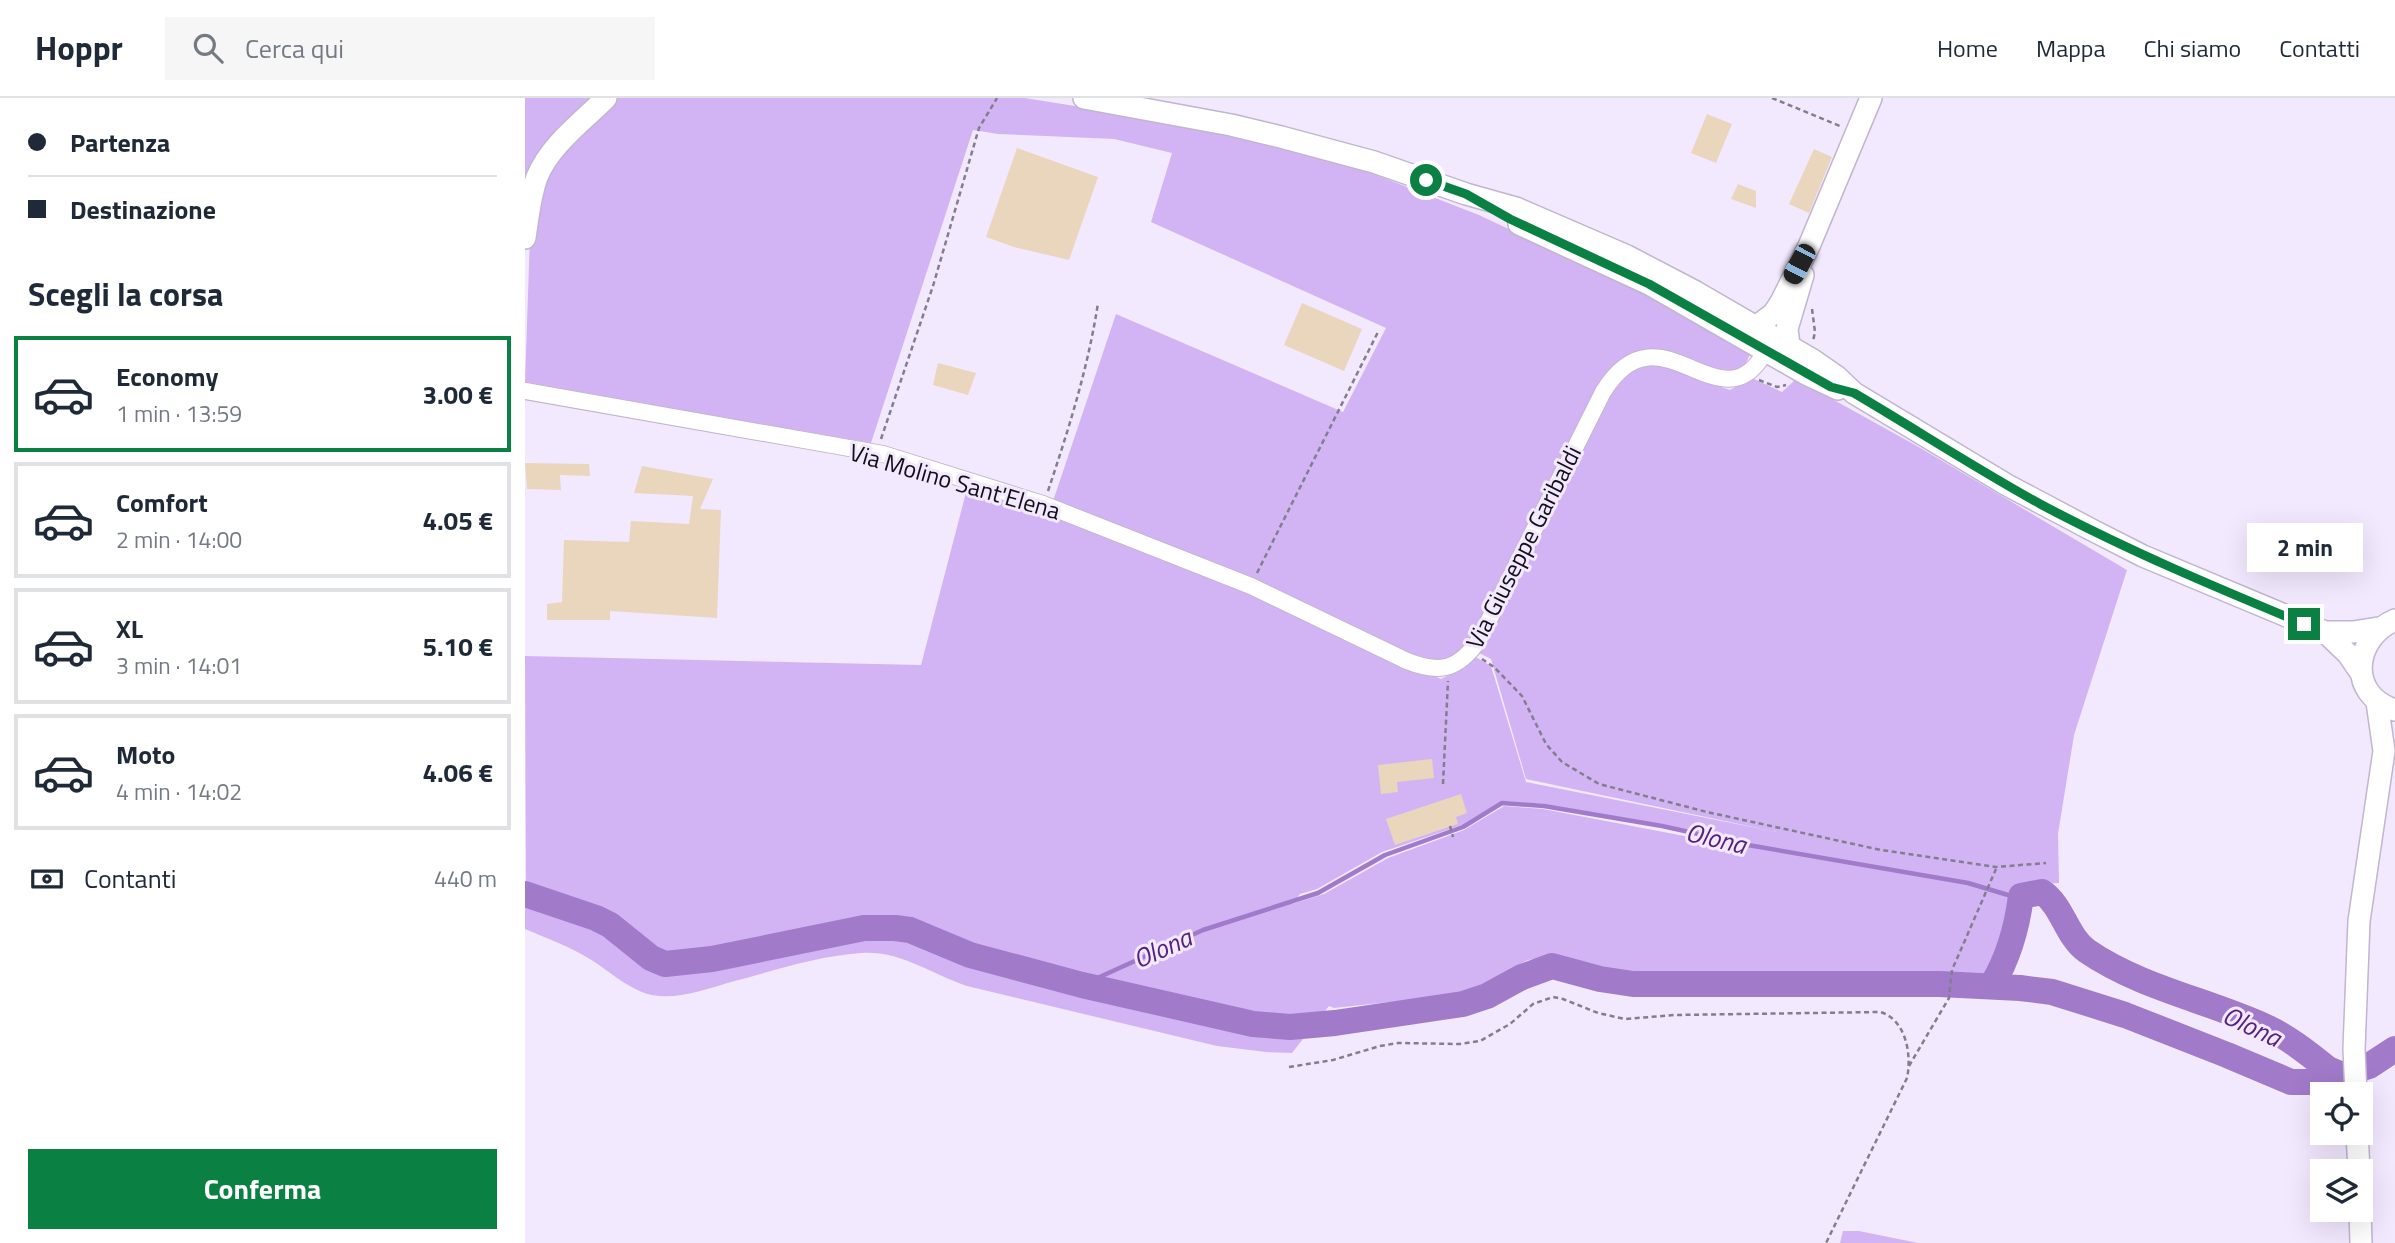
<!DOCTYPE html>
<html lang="it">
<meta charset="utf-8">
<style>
body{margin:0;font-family:"Titillium Web",sans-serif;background:#f6f6f7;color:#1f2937;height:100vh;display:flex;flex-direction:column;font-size:26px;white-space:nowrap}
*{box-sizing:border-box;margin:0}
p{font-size:23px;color:#747a83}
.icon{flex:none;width:38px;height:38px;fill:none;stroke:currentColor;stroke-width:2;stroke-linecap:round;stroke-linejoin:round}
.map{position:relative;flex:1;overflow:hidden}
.details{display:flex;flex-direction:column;background:#fff;width:525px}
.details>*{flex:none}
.banner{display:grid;align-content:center;height:154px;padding:0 28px;background:#fff}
.tools{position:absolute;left:1785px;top:984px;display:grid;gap:14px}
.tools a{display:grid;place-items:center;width:63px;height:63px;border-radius:0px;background:#fff;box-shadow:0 7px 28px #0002;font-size:35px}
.end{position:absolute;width:32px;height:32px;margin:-16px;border:9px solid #0b8043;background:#fff;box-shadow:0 0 0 4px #fff}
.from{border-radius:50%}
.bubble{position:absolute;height:49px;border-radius:0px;background:#fff;box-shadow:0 7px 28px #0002;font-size:23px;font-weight:700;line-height:49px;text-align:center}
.car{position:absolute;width:21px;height:42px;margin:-21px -10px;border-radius:9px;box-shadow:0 0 5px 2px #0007;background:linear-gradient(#222 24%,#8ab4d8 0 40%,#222 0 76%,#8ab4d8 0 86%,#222 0)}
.banner b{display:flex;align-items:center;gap:24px;height:66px;font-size:26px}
.banner b+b{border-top:2px solid #e0e1e3}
.banner i{width:18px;height:18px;background:#1f2937}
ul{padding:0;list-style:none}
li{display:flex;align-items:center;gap:21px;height:116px;margin:0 14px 10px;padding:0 14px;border:4px solid #e0e1e3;border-radius:0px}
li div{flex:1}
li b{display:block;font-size:26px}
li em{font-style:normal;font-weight:700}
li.selected{border-color:#0b8043}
li>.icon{width:63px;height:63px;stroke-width:1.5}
h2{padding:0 28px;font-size:32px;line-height:84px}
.pay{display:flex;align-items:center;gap:18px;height:77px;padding:0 28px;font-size:26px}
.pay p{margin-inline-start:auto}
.primary-button{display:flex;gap:14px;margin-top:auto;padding:14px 28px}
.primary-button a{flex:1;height:80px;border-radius:0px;background:#0b8043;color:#fff;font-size:28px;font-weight:700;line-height:80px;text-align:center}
header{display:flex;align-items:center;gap:42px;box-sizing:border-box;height:98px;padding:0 35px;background:#fff;border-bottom:2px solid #e0e1e3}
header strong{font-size:33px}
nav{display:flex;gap:38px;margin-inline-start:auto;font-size:24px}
.search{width:490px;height:63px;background:#f6f6f7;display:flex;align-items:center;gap:18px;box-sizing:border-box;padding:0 24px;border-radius:0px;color:#747a83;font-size:26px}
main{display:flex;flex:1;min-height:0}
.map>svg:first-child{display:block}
.green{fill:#d2b4f5;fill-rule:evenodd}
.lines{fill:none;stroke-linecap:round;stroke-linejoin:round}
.stream{stroke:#a17aca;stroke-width:4.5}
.river{stroke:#a17aca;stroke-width:26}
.building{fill:#e9d6bd}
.street-casing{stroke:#c1b5cf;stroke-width:18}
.secondary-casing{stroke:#c1b5cf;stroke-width:24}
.path{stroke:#847d8c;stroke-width:2.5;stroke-dasharray:5 3.5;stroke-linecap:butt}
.street{stroke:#fff;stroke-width:16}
.secondary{stroke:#fff;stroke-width:21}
.route{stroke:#0b8043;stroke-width:9}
.labels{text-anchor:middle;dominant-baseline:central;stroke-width:6;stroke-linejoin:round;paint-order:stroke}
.street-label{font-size:24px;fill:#130e17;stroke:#f3e9ff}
.water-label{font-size:26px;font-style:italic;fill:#55207f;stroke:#f3e9ff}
</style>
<header>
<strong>Hoppr</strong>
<div class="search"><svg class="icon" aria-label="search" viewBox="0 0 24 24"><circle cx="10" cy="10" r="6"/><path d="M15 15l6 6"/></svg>Cerca qui</div>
<nav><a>Home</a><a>Mappa</a><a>Chi siamo</a><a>Contatti</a></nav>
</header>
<main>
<section class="details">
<div class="banner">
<b><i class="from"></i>Partenza</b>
<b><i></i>Destinazione</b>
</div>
<h2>Scegli la corsa</h2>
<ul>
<li class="selected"><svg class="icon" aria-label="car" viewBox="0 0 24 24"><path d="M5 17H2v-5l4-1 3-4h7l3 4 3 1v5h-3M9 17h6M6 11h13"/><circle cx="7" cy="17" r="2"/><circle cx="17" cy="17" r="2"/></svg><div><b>Economy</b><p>1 min · 13:59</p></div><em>3.00 €</em></li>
<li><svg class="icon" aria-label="car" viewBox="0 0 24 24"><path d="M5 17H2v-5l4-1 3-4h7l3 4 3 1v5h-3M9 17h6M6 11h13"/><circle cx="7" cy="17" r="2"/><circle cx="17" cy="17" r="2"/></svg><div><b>Comfort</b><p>2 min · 14:00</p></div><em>4.05 €</em></li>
<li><svg class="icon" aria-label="car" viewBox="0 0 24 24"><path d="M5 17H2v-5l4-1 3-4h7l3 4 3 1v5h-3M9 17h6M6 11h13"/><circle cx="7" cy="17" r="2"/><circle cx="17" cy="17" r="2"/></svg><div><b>XL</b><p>3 min · 14:01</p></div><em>5.10 €</em></li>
<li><svg class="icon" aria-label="car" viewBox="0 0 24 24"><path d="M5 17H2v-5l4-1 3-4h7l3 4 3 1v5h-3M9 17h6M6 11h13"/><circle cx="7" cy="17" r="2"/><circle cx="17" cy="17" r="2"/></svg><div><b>Moto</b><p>4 min · 14:02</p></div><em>4.06 €</em></li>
</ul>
<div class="pay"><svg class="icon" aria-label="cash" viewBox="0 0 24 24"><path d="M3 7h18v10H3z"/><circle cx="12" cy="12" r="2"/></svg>Contanti<p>440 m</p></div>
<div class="primary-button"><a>Conferma</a></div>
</section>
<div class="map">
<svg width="1870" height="1145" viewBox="0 0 1870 1145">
<rect width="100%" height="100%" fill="#f3e9ff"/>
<path class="green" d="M0,0H68L0,105Z
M93,0H500L587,14L711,40L828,68L954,117L1127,199L1227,252L1219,269L1209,276C1165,270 1119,229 1082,277L946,545C928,563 917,565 892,560L528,403L591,216L818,314L861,230L626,124L647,55L589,41L473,36L448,32L346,345L0,285L5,137L23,68Z
M1118,267L1144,268L1173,281L1205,292L1227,280L1257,294L1271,281L1392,348L1602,472L1549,637L1533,736L1534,785L1497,787L1488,803L1482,839L1464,883L1410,876L1282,878L1199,874H1107L1075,869L1038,858L1003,862L938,896L809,910L804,908L767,955L741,954L692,948L442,888C406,876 375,852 336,855C292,858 248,873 206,884C182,891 153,902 127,897C103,892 84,872 63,860C44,848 21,840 0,831V800L70,826C98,842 117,872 151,876L337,835L382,838L439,862L470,869L490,865L447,850L388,825L370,821L337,820L241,842L165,856L145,857L134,854L76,809L1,785L0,558L396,567L443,387L502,407L740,502L916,581L932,573L949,558L966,568L1001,684L1252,734L1001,681L966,561L952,554L1089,285ZM977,703L1019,706L1203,739L1223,746L1217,749L1018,711L979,708L939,732L863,760L799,796L767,806L775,796L792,791L857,754L937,727Z
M1318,1133H1334L1393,1145H1315Z"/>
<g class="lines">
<path class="stream" d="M557,887L678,832L793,795L860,757L938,729L977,705L1019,708L1137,728L1223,747L1443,785L1483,797L1496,798"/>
<path class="river" d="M0,796L71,820L85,827L126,860L140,866L187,861L339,830H370L385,832L445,857L557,887L728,926L765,929L810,925L938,906L962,898L997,879L1027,868L1075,881L1108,886H1415L1495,890L1527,894L1600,917L1702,957L1766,984H1785L1803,971L1817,977L1844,968L1870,951
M1467,887C1484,859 1492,830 1496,798L1517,794C1538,808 1541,838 1562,853C1616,890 1682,902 1741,929C1763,939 1784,956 1803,971"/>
</g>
<path class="building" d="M1182,16L1207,26L1191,65L1166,55Z
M492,50L573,79L544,162L489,149L461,139Z
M1289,51L1307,59L1284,115L1264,106Z
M1213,86L1231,93V110L1206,101Z
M777,205L837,231L819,273L759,247Z
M413,265L451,275L443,297L408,287Z
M0,365L64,366L65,378L35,377L36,392L2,391Z
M117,368L188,381L175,411L196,412L192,520L85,513V522H22V506L37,504L39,442L104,444L106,423L164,426L168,398L109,395Z
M907,661L909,680L872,684L873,694L856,696L853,667Z
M936,696L942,715L931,719L933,726L870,747L861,721Z"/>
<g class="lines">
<defs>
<path id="street" d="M0,293L358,356L518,406L726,488L882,563C915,576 933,572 954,542L1078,294C1134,203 1193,328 1237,259"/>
<path id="secondary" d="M559,0L706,27L756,39L849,64L941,96L991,110L1102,158L1171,194L1288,262L1311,278L1329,295L1482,387L1565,431L1618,458L1800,534L1823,556L1836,575
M994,126L1124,186L1281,276L1313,291
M0,140C3,120 5,98 12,79C25,47 57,24 81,0
M1232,228L1249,215L1256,204L1284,148L1346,0
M1264,247L1262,231L1278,177
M1870,522C1828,540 1822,597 1870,612
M1800,534H1828L1853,530
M1831,996L1829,951L1834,823L1859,653L1852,604
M1832,1034L1834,1073
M1835,1111L1836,1145"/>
</defs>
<use href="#street" class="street-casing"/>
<use href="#secondary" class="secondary-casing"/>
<path class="path" d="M1247,0L1315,28
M1287,211L1290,234L1288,243
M1234,282L1252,289L1261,287
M356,341L408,188L454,30L472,0
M523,393C544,330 563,270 573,205
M732,475L854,232
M957,561L969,569L997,598L1021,646L1037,664L1074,686L1182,714L1356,752L1471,769L1521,765
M918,686L923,583
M925,728L928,739
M1384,968L1424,900L1427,872L1471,771
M764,969L808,962L855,948L873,945L935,946L955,943L985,926L1008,906L1028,899L1038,901L1073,915L1100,921L1150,917L1355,914C1381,921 1387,957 1382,980L1301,1145"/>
<use href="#street" class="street"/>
<use href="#secondary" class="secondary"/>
</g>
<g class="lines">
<path class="route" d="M901,82L941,96L985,121L1124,186L1306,289L1329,295C1392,332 1453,372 1517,407C1602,452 1690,489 1779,526"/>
</g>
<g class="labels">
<g class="street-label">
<text transform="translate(430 383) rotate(16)">Via Molino Sant'Elena</text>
<text transform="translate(998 449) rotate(-63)">Via Giuseppe Garibaldi</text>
</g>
<g class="water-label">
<text transform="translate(1191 740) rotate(13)">Olona</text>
<text transform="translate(637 850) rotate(-24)">Olona</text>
<text transform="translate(1727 928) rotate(25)">Olona</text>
</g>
</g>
</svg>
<div class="tools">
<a><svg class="icon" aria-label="locate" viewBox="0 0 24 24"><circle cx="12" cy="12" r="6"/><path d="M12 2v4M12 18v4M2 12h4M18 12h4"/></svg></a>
<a><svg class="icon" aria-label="layers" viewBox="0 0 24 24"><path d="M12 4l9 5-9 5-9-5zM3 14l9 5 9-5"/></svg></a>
</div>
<i class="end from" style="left:901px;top:82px"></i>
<i class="end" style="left:1779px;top:526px"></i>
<div class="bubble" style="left:1722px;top:425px;width:116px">2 min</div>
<i class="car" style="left:1274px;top:166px;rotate:208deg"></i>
</div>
</main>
